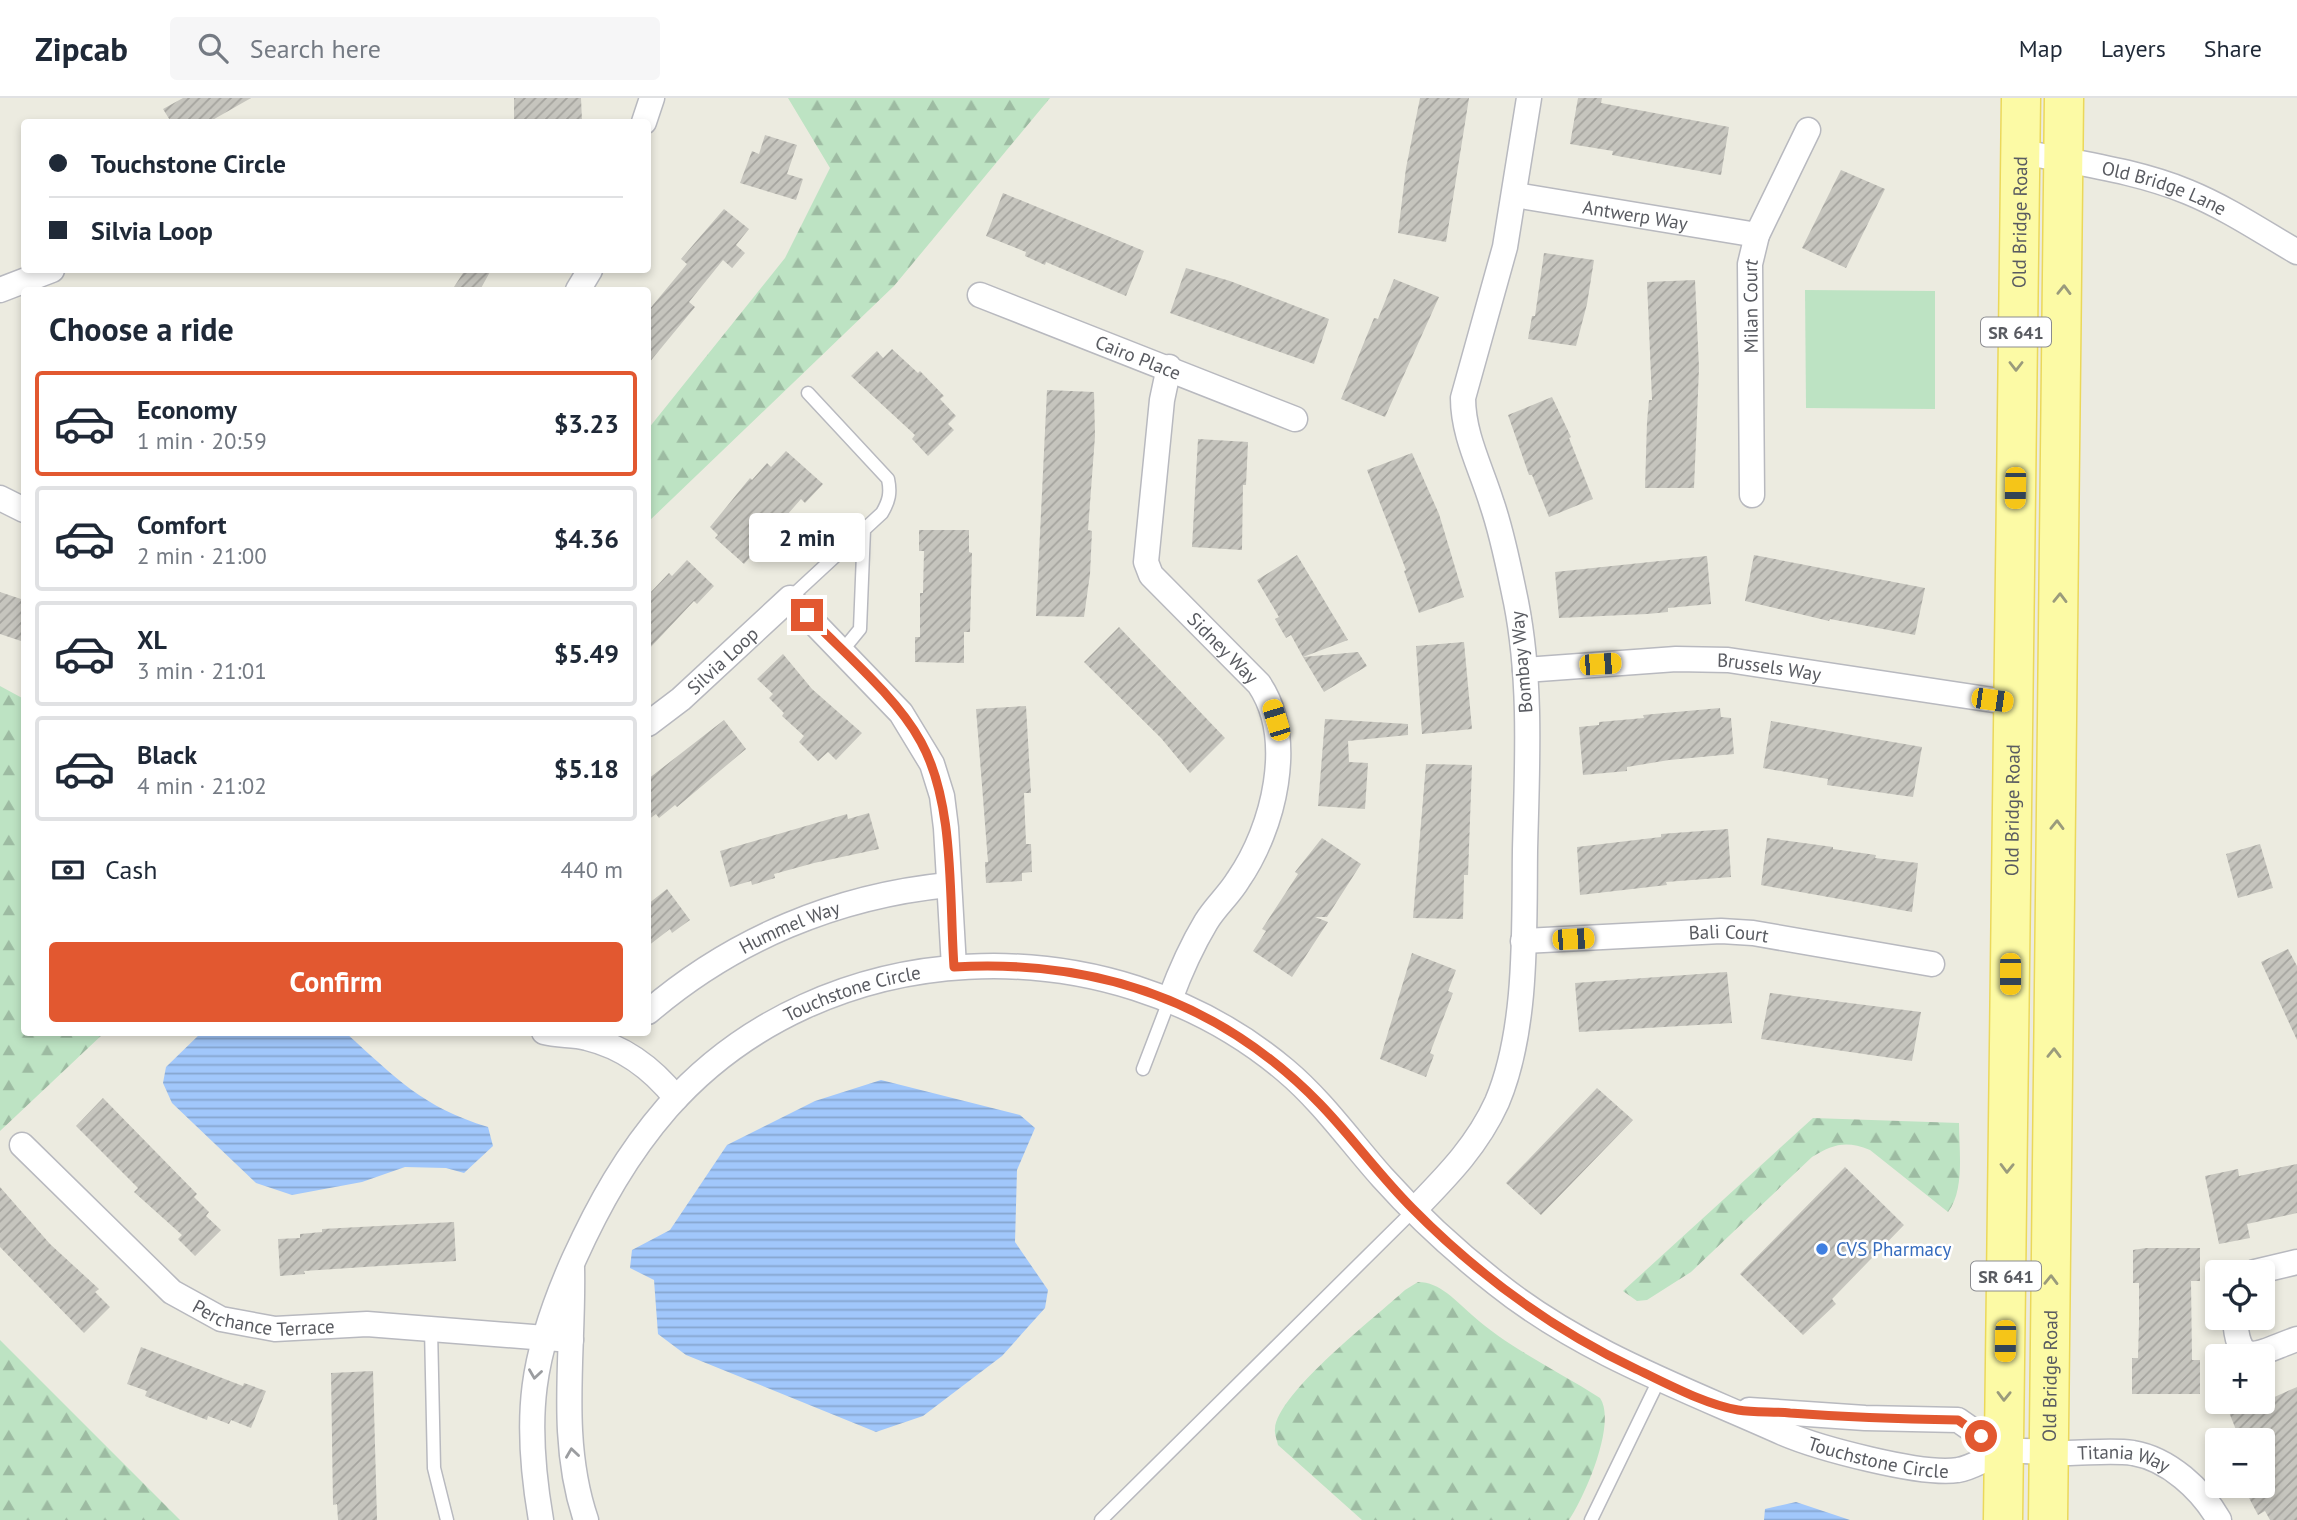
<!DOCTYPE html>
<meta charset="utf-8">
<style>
body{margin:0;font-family:"PT Sans",sans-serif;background:#f6f6f7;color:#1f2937;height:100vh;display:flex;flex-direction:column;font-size:26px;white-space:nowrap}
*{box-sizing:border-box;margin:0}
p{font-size:23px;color:#747a83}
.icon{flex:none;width:38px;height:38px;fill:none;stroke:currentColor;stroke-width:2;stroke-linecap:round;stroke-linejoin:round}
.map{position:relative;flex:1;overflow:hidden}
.drawer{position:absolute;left:21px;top:189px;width:630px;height:749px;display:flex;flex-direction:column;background:#fff;border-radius:7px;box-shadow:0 4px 10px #0003}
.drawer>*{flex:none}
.hud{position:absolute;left:21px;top:21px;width:630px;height:154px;border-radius:7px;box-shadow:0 4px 10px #0003;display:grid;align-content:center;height:154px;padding:0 28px;background:#fff}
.tools{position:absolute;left:2205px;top:1162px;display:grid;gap:14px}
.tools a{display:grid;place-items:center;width:70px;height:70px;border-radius:7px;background:#fff;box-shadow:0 4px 10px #0003;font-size:35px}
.end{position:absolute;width:32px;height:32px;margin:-16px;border:9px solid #e25830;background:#fff;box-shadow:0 0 0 4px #fff}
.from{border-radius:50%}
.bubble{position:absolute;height:49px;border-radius:7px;background:#fff;box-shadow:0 4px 10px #0003;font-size:23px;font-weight:700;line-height:49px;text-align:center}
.car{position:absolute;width:21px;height:42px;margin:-21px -10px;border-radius:9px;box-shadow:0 0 5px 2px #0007;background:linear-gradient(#f5c518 24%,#345 0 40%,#f5c518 0 76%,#345 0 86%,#f5c518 0)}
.hud b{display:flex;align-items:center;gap:24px;height:66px;font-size:26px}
.hud b+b{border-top:2px solid #e0e1e3}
.hud i{width:18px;height:18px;background:#1f2937}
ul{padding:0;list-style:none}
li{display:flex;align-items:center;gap:21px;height:105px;margin:0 14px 10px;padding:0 14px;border:4px solid #e0e1e3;border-radius:7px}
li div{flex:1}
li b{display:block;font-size:26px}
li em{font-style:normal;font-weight:700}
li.current{border-color:#e25830}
li>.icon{width:63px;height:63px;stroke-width:1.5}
h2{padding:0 28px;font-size:32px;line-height:84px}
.pay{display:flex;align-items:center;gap:18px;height:77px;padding:0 28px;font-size:26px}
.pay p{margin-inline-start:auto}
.action{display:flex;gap:14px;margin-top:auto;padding:14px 28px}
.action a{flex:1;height:80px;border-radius:7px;background:#e25830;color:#fff;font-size:28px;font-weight:700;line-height:80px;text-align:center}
header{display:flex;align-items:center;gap:42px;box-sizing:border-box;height:98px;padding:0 35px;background:#fff;border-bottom:2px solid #e0e1e3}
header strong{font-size:33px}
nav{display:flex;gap:38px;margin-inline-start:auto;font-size:24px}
.search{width:490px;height:63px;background:#f6f6f7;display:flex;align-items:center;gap:18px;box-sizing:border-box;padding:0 24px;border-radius:7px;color:#747a83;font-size:26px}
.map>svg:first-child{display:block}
.forest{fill:url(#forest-firs)}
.pitch{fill:#bde3c3}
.water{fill:url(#water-rules)}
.building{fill:url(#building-hatch)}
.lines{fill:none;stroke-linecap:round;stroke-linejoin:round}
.lane-casing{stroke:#b8b9bf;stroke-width:15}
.street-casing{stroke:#b8b9bf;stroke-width:27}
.primary-casing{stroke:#ebd85a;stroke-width:41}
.lane{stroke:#fff;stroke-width:12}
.street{stroke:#fff;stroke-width:24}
.primary{stroke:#fcfaa5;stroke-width:38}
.oneway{stroke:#9a9b7c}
.oneway2{stroke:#9b9da0}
.route{stroke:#e25830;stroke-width:9}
.shop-dot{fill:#3f7fe0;stroke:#fff;stroke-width:2.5}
.labels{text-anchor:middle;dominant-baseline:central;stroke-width:5;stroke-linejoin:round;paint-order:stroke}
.shield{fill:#fff;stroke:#8b8c90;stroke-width:2}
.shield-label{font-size:18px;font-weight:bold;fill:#595b61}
.street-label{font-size:19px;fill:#595b61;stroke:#fff}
.shop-label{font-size:19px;fill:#366cbe;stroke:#fff;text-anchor:start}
</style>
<header>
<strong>Zipcab</strong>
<div class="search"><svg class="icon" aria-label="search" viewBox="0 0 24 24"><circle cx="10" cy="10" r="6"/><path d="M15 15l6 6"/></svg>Search here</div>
<nav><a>Map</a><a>Layers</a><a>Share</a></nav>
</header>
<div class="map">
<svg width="2297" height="1422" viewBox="0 0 2297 1422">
<defs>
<pattern id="forest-firs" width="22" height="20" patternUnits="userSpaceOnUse" patternTransform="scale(1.75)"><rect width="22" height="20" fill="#bde3c3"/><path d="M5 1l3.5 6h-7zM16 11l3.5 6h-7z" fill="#9dbba2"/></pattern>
<pattern id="water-rules" width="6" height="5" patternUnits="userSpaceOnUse" patternTransform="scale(1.75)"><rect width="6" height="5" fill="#a1c7fb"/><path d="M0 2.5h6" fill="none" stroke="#86a5cf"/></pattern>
<pattern id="building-hatch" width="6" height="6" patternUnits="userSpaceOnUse" patternTransform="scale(1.75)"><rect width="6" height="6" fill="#c6c5be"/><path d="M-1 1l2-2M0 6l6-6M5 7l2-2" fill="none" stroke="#a4a39e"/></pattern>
</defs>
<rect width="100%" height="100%" fill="#ecebe0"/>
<path class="forest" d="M788,0H1050L894,188L648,424V331L785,160L830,70Z
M0,588L24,601V934L104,935L0,1033Z
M1813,1020L1959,1025C1959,1052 1965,1092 1948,1114L1870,1052C1846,1042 1833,1046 1812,1059L1691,1174L1647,1202L1637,1203L1623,1193Z
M1418,1184C1440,1184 1456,1203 1472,1217C1510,1251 1557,1272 1600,1300C1617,1325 1585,1398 1569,1422H1362L1278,1347C1277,1342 1274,1335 1275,1331C1277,1295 1377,1218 1405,1192Z
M0,1242L180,1422H0Z"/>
<path class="pitch" d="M1805,192L1935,193V311L1806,310Z"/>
<path class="water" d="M202,934L346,935C396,980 422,1009 488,1029L493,1048L464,1075L446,1070L405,1069L362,1084L292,1097L256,1085L172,1005L163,985L166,969Z
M881,982L1020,1017L1035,1030L1017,1072L1015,1144L1048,1192L1045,1210L1002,1258L923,1318L876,1334L686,1257L658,1236L654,1182L630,1170L632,1152L670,1132L727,1047L815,1003Z
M1796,1404L1850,1422H1764L1765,1411Z"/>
<path class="building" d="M183,0H251L209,24H171L163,11Z
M514,0H581L582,23L514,21Z
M1420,0H1469L1446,144L1398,135L1406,70Z
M1578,0H1602L1601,5L1729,29L1721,77L1612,57L1613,53L1570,46Z
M765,37L797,47L787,76L803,81L796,102L740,85L752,53L759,56Z
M1841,72L1885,91L1846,170L1802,150Z
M1003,95L1144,153L1126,198L1046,164L1045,167L1025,158L1026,154L986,138Z
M724,111L749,131L736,147L745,155L732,170L723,162L689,204L695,209L648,266V213L687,166L681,161Z
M1544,155L1594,162L1587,206L1576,248L1528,241L1532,218H1535Z
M1186,170L1230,183L1329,221L1314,266L1170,215Z
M465,172H491L480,192H452Z
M1394,181L1439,199L1385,319L1341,301L1374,220L1378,221Z
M1695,182L1699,270L1694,390H1645L1647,324L1649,302H1652L1647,184Z
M892,251L918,275L920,273L944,298L940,301L956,318L948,326L954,332L928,358L912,341L915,337L851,278L877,253L883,260Z
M1047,292L1094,294L1095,338L1088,432L1092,433L1090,476L1084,519L1036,518Z
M1552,299L1571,339L1569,340L1593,401L1549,419L1532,377H1529L1508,317Z
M1198,341L1248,344L1246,387H1243L1242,452L1192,449Z
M786,353L823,386L805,405L801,401L787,417L785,415L756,446L759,449L744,466L715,440L718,437L710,429L750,380L752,382L767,365L771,369Z
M1412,355L1439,416L1464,499L1419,515L1404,473L1406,472L1367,372Z
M919,432H969V454L972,455L970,534H964V565L915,564V539H920V495H923L924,453H919Z
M1297,457L1348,542L1303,559L1291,537L1286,540L1275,521L1279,519L1257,482Z
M1754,457L1925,490L1915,537L1830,521L1829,523L1745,503Z
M1707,458L1711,506L1668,510V514L1647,516L1559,520L1555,474Z
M687,462L714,488L697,506L694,503L648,552V497L669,475L672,478Z
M0,494L24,502V544L0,536Z
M1119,529L1225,640L1190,675L1161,640L1084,564Z
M1464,544L1472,631L1422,636L1416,548Z
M1358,554L1367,568L1324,594L1303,559Z
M783,556L812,591L862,635L836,662L828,654L818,663L799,644L804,638L782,618L784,615L769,600L773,596L757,581Z
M1026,608L1031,695H1024L1026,746H1031L1032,774L1022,775V783L986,785L985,764H988L976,611Z
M1720,610L1721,619L1731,620L1734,656L1669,662L1627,669V673L1583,677L1579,629L1599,627V624L1644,620L1643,617Z
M1325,621L1408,626V637L1348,643L1349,664L1368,665L1365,711L1318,708Z
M724,622L746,651L677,709L675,707L659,720L656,716L648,722V681Z
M1771,623L1922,649L1913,699L1827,687L1828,681L1763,670Z
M1426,666L1472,667L1468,777H1464L1463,821L1413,820Z
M869,715L879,751L814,765L774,776L775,780L752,787L751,783L730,789L720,753L847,716L848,721Z
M1728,731L1731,779L1666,784L1667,787L1580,797L1577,749L1661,739V736Z
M1322,740L1361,766L1327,819H1315L1328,824L1292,879L1253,853L1266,833L1262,831L1298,776L1295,774Z
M1767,740L1833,749V751L1876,757L1875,760L1918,765L1912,814L1761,787Z
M2260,746L2273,790L2238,800L2226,756Z
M667,791L690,822L672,835L670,831L648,848V806Z
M2288,851L2297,868V942L2261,864Z
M1412,855L1456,872L1448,893L1453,895L1430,955L1434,957L1426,979L1380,961Z
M1727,874L1732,925L1579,934L1575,885Z
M1770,895L1921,914L1912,963L1761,941Z
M1597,990L1633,1022L1541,1117L1506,1085Z
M103,1000L197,1096L194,1099L209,1114L206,1118L221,1132L195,1158L178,1141L182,1137L134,1094L138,1090L76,1028Z
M2297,1066V1115L2247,1126L2250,1140L2219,1146L2205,1078L2238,1071L2239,1078Z
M1845,1069L1904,1127L1832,1201L1836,1206L1803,1237L1740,1176Z
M0,1089L50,1146L99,1191L95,1194L110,1209L84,1235L0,1149Z
M454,1124L456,1163L304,1173L305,1176L280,1178L278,1141L300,1140V1136L322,1134V1131Z
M2146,1150H2200V1183H2191L2192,1262H2200V1296H2132V1260H2138L2139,1225V1185H2133V1152Z
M141,1249L243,1288L244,1285L266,1293L251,1330L231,1322L229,1326L208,1318L207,1322L145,1298L147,1293L127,1286Z
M373,1273L377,1422H338L337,1406L333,1407L331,1275Z
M2297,1289V1422H2270L2265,1413L2258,1417L2248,1398L2263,1391V1342H2240L2225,1304H2263Z"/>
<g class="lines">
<defs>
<path id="lane" d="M790,500L882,415C889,403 891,395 888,381L808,295
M842,553L860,531L864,431
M1143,971L1169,903
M431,1230L434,1370L447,1422
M1101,1422L1414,1112
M1591,1422L1659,1282"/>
<g id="street">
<path d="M644,24L652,0"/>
<path id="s1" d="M2019,53C2075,65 2135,72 2188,94C2227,110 2261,133 2297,154"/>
<path id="s2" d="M1515,97L1757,137"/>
<path d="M0,192L52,172"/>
<path d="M578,192L590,172"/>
<path id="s3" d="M980,197L1295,321"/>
<path id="s4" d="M1169,269L1162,302L1146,464L1151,477L1259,586C1296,641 1274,730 1238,782C1229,797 1215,809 1206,824C1191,849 1180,874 1170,901"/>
<path id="s5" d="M1752,397L1750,166L1757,137L1808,32"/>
<path d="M0,400L24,412"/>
<path id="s6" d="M1525,572L1676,561L1728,562L2013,605"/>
<path id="s7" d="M648,626L681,601L790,500L901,615L932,666L942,698L946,730L954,869"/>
<path id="s8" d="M1523,843L1721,833L1753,835L1932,866"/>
<path id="s9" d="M648,914C733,841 837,798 948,787"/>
<path d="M544,934C558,938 573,936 587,940C624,949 653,971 676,1000"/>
<path id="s10" d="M22,1047L172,1194L221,1221L275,1231L367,1226L571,1242"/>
<path d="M1414,1112C1447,1078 1477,1048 1497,1004C1528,931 1524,831 1525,752C1527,670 1532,585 1516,504C1509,471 1503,438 1492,406C1481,370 1463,337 1463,300L1505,149L1529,0"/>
<path d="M572,1170C574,1254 558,1340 586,1422"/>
<path d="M2255,1174L2297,1164"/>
<path d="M2235,1220C2238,1274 2259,1254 2297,1241"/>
<path d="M1749,1312L1865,1320L1958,1322L2004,1354"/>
<path id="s11" d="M541,1422C523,1318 531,1257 574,1161C599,1106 627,1056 667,1010C823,833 1108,823 1285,972C1322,1003 1350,1043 1382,1079C1417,1118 1456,1154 1497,1186C1582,1254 1685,1291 1783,1335C1818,1350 1922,1378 1958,1372C1972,1370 1985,1360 1999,1356C2019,1350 2045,1355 2066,1355C2088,1355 2112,1352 2133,1355C2169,1361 2202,1392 2219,1422"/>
</g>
<g id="primary">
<path id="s12" d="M2003,1422L2021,0"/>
<path id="s13" d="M2048,1422L2064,0"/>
</g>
</defs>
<use href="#lane" class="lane-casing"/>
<use href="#street" class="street-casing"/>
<use href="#primary" class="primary-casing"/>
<use href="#lane" class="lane"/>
<use href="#street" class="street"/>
<use href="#primary" class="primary"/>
</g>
<defs><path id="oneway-chevron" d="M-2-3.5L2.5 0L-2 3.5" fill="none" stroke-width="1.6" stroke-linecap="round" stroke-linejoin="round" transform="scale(1.75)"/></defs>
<g class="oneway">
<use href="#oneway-chevron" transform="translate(2064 192) rotate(-89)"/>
<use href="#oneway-chevron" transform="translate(2016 268) rotate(90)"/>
<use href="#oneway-chevron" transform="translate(2060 500) rotate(-89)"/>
<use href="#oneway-chevron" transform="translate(2057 727) rotate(-89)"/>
<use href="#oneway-chevron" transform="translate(2054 955) rotate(-89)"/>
<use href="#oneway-chevron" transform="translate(2007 1070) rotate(91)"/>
<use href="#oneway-chevron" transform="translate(2051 1182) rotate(-89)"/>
<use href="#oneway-chevron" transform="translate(2004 1298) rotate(91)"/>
</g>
<g class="oneway2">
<use href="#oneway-chevron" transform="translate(535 1276) rotate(98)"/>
<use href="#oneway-chevron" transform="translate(572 1355) rotate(-98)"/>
</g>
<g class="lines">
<path class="route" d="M807,517C844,555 896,598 921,644C955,706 949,798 954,869C1096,861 1219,902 1320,1006C1352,1039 1379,1077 1412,1110C1477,1176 1552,1231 1636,1271C1668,1286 1704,1306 1738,1312C1755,1315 1774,1313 1790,1315C1846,1319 1902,1321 1958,1322L1981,1338"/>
</g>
<circle class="shop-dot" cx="1822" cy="1151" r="7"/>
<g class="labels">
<g class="shield">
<rect x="1981" y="219.5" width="70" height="29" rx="5"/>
<rect x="1971" y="1163.5" width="70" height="29" rx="5"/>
</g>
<g class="shield-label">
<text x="2016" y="234">SR 641</text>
<text x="2006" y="1178">SR 641</text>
</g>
<g class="street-label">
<text stroke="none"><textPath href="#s1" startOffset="150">Old Bridge Lane</textPath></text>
<text stroke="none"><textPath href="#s2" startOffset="122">Antwerp Way</textPath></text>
<text stroke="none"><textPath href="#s12" startOffset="1298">Old Bridge Road</textPath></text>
<text stroke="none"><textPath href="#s5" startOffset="189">Milan Court</textPath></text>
<text stroke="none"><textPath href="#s3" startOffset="170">Cairo Place</textPath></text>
<text stroke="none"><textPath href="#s4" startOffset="313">Sidney Way</textPath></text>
<text stroke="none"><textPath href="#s7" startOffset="98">Silvia Loop</textPath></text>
<text transform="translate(1521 564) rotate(-95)">Bombay Way</text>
<text stroke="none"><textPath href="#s6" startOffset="245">Brussels Way</textPath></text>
<text stroke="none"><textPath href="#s12" startOffset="710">Old Bridge Road</textPath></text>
<text stroke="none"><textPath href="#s9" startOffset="166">Hummel Way</textPath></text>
<text stroke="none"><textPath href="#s8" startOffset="206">Bali Court</textPath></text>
<text stroke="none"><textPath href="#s11" startOffset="668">Touchstone Circle</textPath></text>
<text stroke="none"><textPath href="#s10" startOffset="308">Perchance Terrace</textPath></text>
<text stroke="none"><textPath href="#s13" startOffset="144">Old Bridge Road</textPath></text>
<text stroke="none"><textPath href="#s11" startOffset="1853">Touchstone Circle</textPath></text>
<text stroke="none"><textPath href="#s11" startOffset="2104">Titania Way</textPath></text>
</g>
<g class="shop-label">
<text x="1836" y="1151">CVS Pharmacy</text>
</g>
</g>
</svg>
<div class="tools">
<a><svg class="icon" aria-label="locate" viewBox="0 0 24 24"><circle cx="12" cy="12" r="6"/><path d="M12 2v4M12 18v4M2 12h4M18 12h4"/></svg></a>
<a>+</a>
<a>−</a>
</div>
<i class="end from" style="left:1981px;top:1338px"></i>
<i class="end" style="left:807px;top:517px"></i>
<div class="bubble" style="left:749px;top:415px;width:116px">2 min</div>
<i class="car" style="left:2015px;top:390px;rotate:181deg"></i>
<i class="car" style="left:1600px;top:566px;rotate:86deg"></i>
<i class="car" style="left:1992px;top:602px;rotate:98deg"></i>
<i class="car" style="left:1276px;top:622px;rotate:343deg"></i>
<i class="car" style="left:1573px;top:841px;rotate:87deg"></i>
<i class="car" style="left:2010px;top:876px;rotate:180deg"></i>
<i class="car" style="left:2005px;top:1243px;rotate:181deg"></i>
<div class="hud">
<b><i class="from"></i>Touchstone Circle</b>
<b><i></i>Silvia Loop</b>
</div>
<section class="drawer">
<h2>Choose a ride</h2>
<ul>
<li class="current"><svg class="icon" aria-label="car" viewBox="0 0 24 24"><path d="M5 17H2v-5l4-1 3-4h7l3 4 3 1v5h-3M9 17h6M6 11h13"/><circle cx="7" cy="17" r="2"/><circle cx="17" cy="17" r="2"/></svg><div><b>Economy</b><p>1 min · 20:59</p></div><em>$3.23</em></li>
<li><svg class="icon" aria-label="car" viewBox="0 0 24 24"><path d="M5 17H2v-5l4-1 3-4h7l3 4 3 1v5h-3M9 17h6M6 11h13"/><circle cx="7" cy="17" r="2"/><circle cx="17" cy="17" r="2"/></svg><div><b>Comfort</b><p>2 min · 21:00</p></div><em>$4.36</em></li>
<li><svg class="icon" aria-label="car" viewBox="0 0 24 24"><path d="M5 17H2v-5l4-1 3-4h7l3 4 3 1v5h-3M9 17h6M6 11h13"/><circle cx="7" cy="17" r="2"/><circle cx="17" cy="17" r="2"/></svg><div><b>XL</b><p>3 min · 21:01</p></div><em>$5.49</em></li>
<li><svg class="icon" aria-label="car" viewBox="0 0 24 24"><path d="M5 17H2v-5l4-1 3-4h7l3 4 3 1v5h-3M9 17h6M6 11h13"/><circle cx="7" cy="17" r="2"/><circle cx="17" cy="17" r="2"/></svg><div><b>Black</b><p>4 min · 21:02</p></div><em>$5.18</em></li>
</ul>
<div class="pay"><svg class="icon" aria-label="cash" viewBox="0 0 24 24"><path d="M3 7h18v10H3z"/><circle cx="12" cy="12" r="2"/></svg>Cash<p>440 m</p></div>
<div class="action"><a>Confirm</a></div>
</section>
</div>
